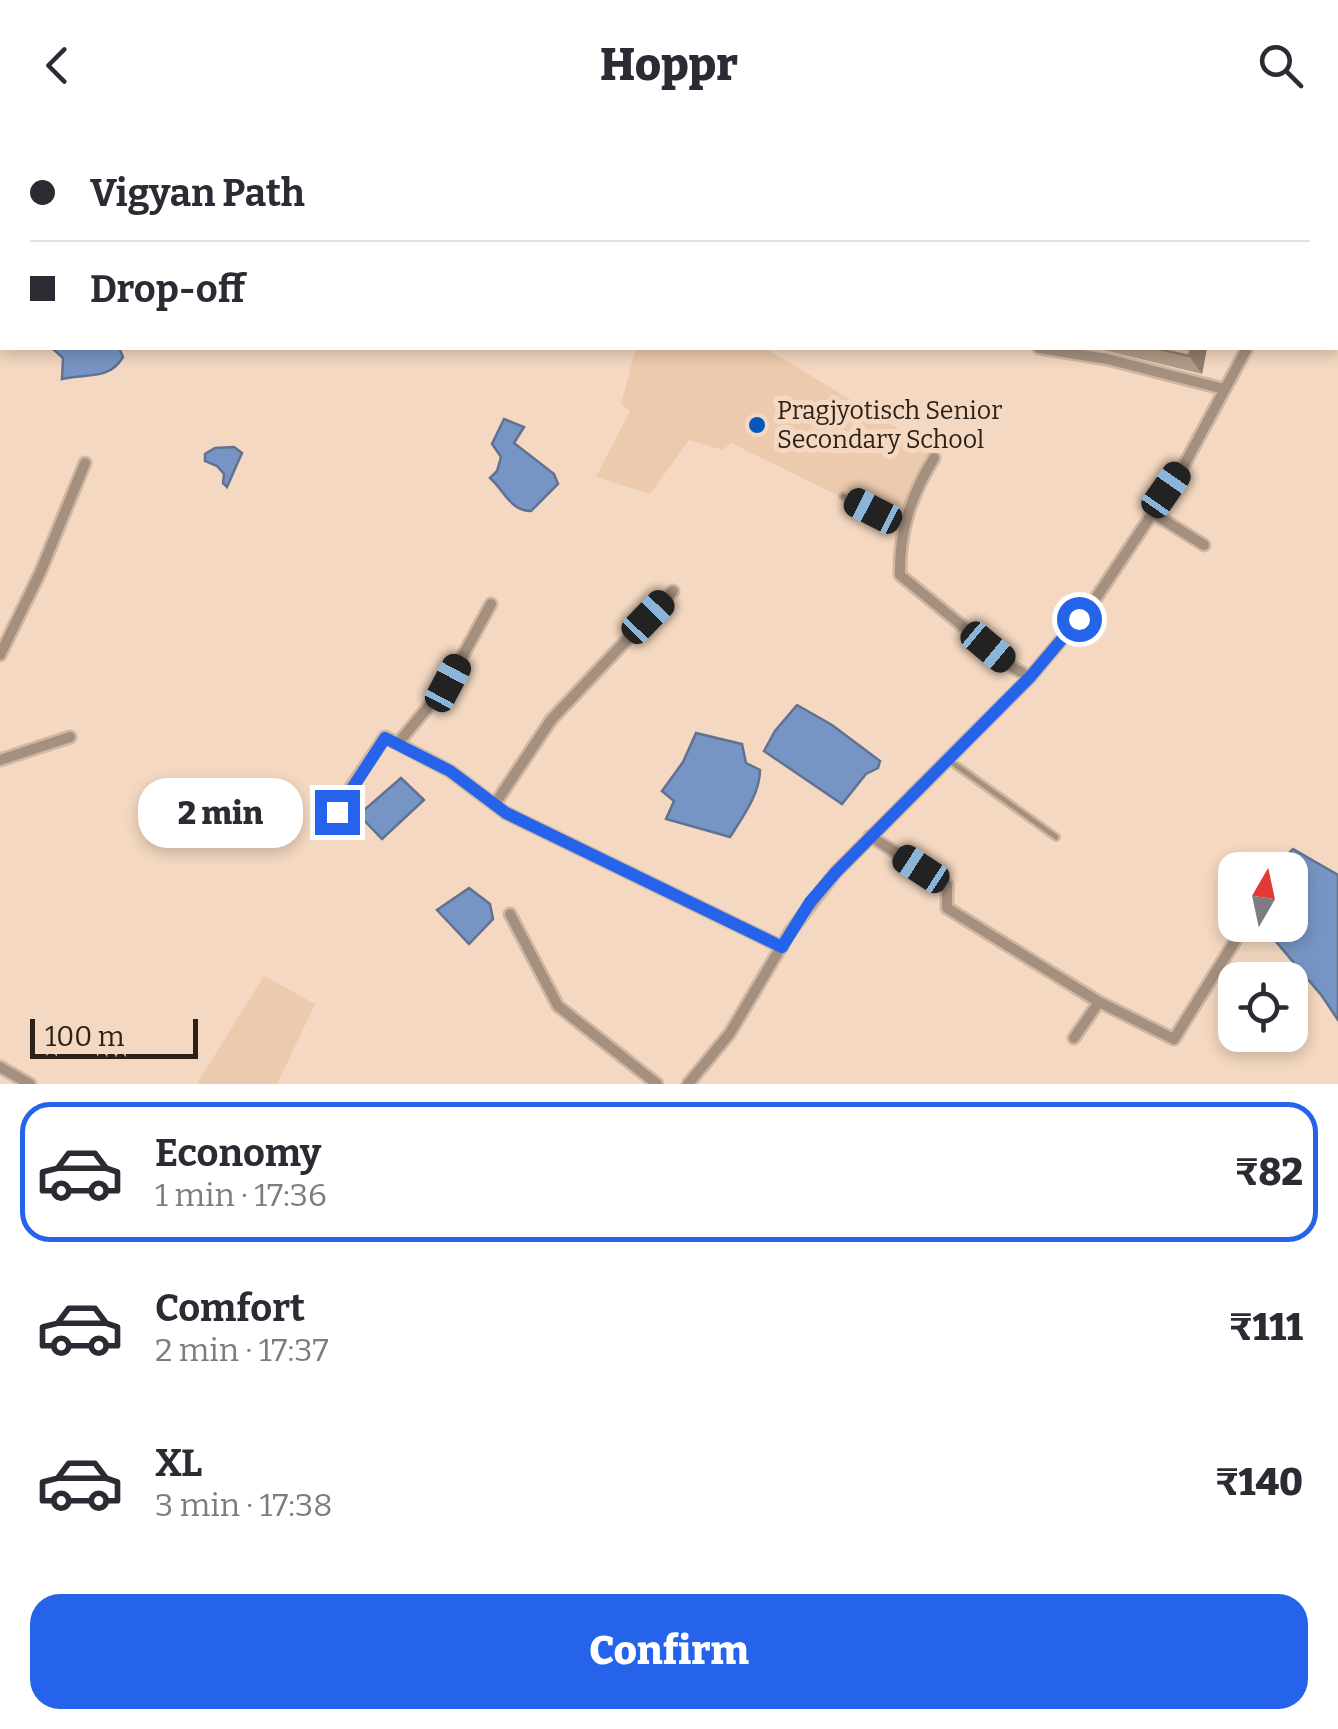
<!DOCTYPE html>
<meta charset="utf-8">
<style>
body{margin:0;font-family:Bitter,serif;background:#f7f7f7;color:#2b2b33;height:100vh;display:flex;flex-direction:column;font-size:38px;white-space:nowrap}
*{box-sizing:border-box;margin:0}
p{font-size:32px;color:#7c7c81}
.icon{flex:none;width:55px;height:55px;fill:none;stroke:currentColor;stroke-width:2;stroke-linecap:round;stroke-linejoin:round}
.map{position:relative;height:954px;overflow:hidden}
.side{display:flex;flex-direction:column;background:#fff;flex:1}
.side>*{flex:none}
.banner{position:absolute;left:0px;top:0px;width:1340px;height:220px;box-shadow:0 5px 15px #0003;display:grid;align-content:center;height:220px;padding:0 30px;background:#fff}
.needle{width:65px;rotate:9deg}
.fabs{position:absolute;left:1218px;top:722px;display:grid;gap:20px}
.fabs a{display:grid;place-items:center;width:90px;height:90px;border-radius:20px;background:#fff;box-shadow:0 5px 15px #0003;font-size:50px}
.scale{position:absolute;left:30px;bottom:25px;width:168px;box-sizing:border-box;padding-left:10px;border:5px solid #2b2118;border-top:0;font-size:28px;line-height:35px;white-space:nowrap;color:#2b2118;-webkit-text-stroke:8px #f4d8c1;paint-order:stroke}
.end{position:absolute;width:45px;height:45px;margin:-22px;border:12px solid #2563eb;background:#fff;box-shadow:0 0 0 5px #fff}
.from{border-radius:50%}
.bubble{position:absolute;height:70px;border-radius:30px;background:#fff;box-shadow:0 5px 15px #0003;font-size:32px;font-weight:800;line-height:70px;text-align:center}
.car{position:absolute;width:30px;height:60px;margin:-30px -15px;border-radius:12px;box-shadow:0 0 8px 2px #0007;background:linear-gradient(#222 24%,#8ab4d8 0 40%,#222 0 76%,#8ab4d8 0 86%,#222 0)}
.banner b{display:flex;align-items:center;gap:35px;height:95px;font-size:38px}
.banner b+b{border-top:2px solid #e1e1e2}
.banner i{width:25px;height:25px;background:#2b2b33}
ul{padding:18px 0 0;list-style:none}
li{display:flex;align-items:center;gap:30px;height:140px;margin:0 20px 15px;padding:0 10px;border:5px solid transparent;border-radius:30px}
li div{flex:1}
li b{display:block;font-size:38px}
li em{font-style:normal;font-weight:800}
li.active{border-color:#2563eb}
li>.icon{width:90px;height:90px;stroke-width:1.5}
.primary-button{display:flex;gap:20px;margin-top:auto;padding:20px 30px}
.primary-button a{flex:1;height:115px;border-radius:30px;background:#2563eb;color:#fff;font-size:40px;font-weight:800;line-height:115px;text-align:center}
header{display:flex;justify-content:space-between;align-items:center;height:130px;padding:0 30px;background:#fff;font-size:45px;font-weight:800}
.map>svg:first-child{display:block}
.built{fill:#eccaae}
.water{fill:#7795c4;stroke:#607290;stroke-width:2.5}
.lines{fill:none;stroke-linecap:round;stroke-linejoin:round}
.service-casing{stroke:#d0b7a3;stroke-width:10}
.minor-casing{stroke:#d0b7a3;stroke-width:15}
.service{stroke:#a5907f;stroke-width:5}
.minor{stroke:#a5907f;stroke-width:10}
.wall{fill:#b29b87}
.shaded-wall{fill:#917e6e}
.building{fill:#cfb49d;stroke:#917e6e;stroke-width:2.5}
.route{stroke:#2563eb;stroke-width:12}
.poi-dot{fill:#0656c0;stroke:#f4d8c1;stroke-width:4}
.labels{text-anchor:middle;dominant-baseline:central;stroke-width:10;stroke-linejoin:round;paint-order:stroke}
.poi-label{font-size:25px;fill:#2b2118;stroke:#f4d8c1;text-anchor:start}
</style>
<header><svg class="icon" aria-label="back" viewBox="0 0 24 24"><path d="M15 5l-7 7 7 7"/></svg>Hoppr<svg class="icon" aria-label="search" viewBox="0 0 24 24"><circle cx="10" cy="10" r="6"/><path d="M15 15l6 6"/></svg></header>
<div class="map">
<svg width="1338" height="954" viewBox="0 0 1338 954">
<rect width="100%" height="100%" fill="#f4d8c1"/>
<path class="built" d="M636,218H765L942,325L920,363L908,400L731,313L723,320L689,310L650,364L596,347L630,281L621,274Z
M264,846L315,874L277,954H197Z"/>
<path class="water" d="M52,218H119L123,227C109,251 85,243 62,249L63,228Z
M504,289L524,297L514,313L554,344L558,354L531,381C510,381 505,361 490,348L497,341L501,327L492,314Z
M234,317L242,323L227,357L223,353L224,344L217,336L205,331V324L215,318Z
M797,575L832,595L880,631L878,638L866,644L842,674L764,621L775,601Z
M696,603L742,614L746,633L760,640C760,664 742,688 730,707L666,689L674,671L662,661L683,632Z
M401,648L424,670L382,709L363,689V681Z
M1293,719L1338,745V890L1322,866L1262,795H1290V740L1275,736Z
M469,758L490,774L493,789L469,814L437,780Z"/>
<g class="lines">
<defs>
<path id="service" d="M843,366L903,396
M950,631L1056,707"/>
<path id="minor" d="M1320,2V0
M1039,218L1107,229L1224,259
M934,328C911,365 899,401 900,445L1014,538L1030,547
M1151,382L1204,415
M0,525L40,443L85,333
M399,612L448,553L491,474
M0,630L70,607
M495,674L551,590L673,461
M325,696L385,607L450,641L506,683L782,817
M870,706L947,755V778L1099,872L1174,909L1245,795
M510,784L558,876L657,954
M1074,908L1099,872
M0,937L30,954
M688,954L730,903L790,802L836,742L1030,547L1094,471L1182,339L1247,218"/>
</defs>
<use href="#service" class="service-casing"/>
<use href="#minor" class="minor-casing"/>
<use href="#service" class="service"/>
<use href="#minor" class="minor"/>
</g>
<path class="wall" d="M1095,218H1207L1202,244Z"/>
<path class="shaded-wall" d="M1191,218H1207L1202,244L1189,226Z"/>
<path class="building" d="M1154,218H1191L1189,226Z"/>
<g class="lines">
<path class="route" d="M337,682L385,608L450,641L506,683L782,817L810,772L836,742L1030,547L1079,489"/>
</g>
<circle class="poi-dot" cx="757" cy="295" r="10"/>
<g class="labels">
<g class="poi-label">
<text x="777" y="281">Pragjyotisch Senior<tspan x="777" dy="29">Secondary School</tspan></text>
</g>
</g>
</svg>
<div class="fabs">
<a><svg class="needle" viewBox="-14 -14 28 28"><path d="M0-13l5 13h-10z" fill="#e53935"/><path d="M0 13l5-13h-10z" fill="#7c7c81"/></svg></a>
<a><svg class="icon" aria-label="locate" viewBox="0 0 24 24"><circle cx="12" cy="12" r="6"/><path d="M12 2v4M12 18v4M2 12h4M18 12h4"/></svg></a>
</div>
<div class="scale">100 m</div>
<i class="end from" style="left:1079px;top:489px"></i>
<i class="end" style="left:337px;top:682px"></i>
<div class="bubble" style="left:138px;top:648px;width:165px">2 min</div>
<i class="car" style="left:1166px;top:360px;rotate:35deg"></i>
<i class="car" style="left:873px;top:381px;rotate:297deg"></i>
<i class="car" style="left:648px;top:487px;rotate:44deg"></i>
<i class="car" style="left:988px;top:517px;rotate:130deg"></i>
<i class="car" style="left:448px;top:553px;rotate:28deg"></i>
<i class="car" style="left:921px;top:739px;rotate:303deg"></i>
<div class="banner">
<b><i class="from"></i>Vigyan Path</b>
<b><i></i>Drop-off</b>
</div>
</div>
<section class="side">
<ul>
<li class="active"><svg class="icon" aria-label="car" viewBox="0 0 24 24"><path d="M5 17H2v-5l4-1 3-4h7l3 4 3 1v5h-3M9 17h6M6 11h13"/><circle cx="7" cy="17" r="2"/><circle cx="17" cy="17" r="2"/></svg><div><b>Economy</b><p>1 min · 17:36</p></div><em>₹82</em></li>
<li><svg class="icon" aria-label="car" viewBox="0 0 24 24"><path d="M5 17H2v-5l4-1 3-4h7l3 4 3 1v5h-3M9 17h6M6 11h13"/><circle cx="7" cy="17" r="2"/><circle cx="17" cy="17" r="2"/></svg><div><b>Comfort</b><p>2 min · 17:37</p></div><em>₹111</em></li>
<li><svg class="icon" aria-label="car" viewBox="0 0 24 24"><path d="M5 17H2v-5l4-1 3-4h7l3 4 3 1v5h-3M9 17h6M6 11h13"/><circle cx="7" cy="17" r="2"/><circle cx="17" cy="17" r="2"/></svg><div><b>XL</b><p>3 min · 17:38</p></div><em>₹140</em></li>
</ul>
<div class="primary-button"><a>Confirm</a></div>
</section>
